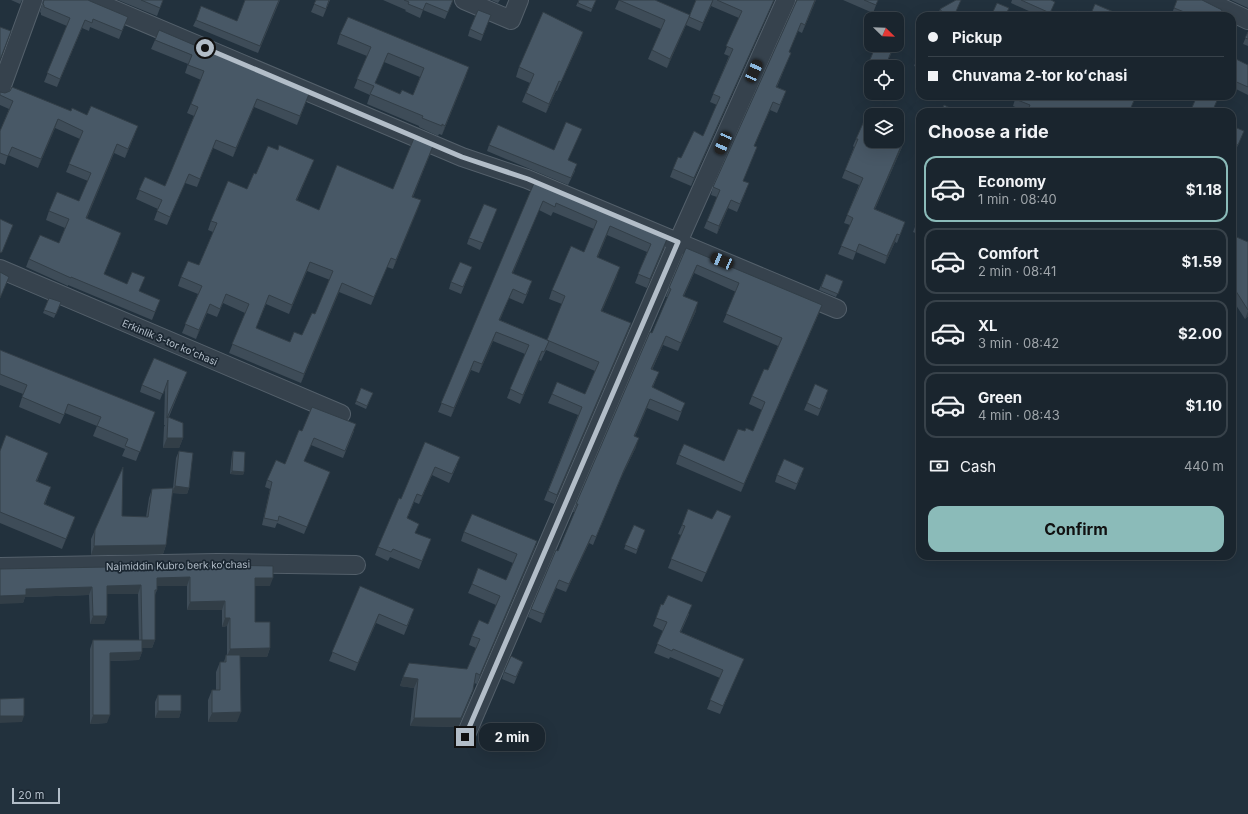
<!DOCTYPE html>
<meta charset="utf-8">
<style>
body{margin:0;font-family:Inter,sans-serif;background:#232d36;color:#f1f3f6;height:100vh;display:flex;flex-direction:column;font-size:15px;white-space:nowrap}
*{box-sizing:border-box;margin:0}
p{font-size:13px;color:#9fa5aa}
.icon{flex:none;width:22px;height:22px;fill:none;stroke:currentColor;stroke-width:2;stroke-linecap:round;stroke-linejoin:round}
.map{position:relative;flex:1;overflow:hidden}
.sheet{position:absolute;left:916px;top:108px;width:320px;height:452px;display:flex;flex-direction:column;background:#1a252e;border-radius:12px;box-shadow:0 4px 16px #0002,0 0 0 1px #38424a}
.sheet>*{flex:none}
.banner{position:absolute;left:916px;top:12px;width:320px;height:88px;border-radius:12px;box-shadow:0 4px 16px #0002,0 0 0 1px #38424a;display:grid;align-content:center;height:88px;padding:0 12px;background:#1a252e}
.needle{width:26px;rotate:113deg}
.controls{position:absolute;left:864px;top:12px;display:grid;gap:8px}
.controls a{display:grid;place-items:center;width:40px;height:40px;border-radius:8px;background:#1a252e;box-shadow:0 4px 16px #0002,0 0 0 1px #38424a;font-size:20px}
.scale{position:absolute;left:12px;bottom:10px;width:48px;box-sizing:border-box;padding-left:4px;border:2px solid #b2bdc8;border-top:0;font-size:11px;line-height:14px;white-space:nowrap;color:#b2bdc8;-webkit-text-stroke:3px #1b2732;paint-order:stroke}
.end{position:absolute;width:18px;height:18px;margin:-9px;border:5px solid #b2bdc8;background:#111;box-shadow:0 0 0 2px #111}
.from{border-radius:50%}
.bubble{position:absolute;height:28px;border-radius:12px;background:#1a252e;box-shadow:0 4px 16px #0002,0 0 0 1px #38424a;font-size:13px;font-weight:700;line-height:28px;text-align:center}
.car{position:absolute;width:12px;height:24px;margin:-12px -6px;border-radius:5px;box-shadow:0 0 3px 1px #0007;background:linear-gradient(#222 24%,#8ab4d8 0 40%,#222 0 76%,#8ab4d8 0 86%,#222 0)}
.banner b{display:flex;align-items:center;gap:14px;height:38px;font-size:15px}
.banner b+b{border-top:1px solid #38424a}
.banner i{width:10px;height:10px;background:#f1f3f6}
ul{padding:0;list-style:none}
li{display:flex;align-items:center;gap:12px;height:66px;margin:0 8px 6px;padding:0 4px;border:2px solid #38424a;border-radius:12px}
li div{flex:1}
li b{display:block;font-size:15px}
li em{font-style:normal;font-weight:700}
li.current{border-color:#8bbbb9}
li>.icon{width:36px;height:36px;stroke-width:1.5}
h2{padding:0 12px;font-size:18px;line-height:48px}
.pay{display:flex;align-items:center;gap:10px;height:44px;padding:0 12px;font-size:15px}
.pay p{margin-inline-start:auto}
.cta{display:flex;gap:8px;margin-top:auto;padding:8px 12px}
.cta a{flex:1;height:46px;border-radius:12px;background:#8bbbb9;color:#111;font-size:16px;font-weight:700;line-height:46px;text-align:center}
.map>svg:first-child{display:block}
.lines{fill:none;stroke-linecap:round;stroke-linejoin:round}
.street-casing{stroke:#54606b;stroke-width:20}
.street{stroke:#36424d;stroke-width:18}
.wall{fill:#3e4c58;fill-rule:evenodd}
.shaded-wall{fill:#323e47}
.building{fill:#485866;stroke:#323e47;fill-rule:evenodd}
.route{stroke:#b2bdc8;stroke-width:5}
.labels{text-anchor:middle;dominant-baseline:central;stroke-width:3.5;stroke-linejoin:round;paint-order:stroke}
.street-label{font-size:10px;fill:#b2bdc8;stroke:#1b2732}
</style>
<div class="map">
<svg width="1248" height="814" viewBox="0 0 1248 814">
<rect width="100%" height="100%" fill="#22313d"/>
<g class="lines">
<defs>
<path id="street" d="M91,0L462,157L527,179L837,309
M464,0L511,20L519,0
M1205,0L1248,20
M0,91L33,0
M0,269L341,414
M0,567L217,563L356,565
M465,737L678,242L786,0"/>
</defs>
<use href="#street" class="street-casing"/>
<use href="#street" class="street"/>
</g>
<path class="wall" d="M11,0H22L20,4Z
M43,0H88L90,1L128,17L119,39L90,27L89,31L82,28L57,87L44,82L67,26L41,15V13L40,12Z
M118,0H163L157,16Z
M280,0L258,53L193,26L196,20L237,21Z
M316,0H330L323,17L311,12Z
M383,0H453L445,19L423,10L420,18L405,11L406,10Z
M491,0H500L498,3Z
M579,0H596L591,12L576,6Z
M619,0H655L690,15L696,0H774L691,186L670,177L673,169L681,158L703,136L717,105L710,102L729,56L724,54L739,18L711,6L700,31L686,25L667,68L648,59L661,29L615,9Z
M796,0H816L802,33L798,31L789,52L791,53L788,60L777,87L786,91L783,99L777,113L770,110L754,146L757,147L743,181L746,191L737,212L728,208L717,234L704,228L717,197L711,195L713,187L796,2Z
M843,0H878L873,13Z
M1012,0H1051L1052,8L1049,16H1040L1011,3Z
M1231,0H1248V8Z
M1174,8L1220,16H1171Z
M940,9L955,16H938V15Z
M491,15L481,41L468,36L470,29Z
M583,32L580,41L557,91H556L546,113L522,102L530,83L516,77L519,67Z
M1248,32V46L1243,44Z
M340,34L466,76L442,135L439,134L438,136L419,127V126L367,104L370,95L354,88L367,56L337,44ZM384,62L420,77L413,95L400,94L375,83Z
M155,40L306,102L297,125L254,107L233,157L213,148L197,187L185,183L167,225L154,220L158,209L136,199L145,177L165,186L194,116L187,113L201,80L185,73L188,64L151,49Z
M895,45L885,67H871V80L863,76L867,67Z
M920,51V68L914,66Z
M1248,65V95L1232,87V68Z
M0,92L71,111L135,134L125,158L114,153L87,218L118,242L104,274L139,291L160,300L152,320L68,285V286L26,267L29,259L59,243L65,228L46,220L49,211L79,201L88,181L66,172L80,139L55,128L38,168L8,155L5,165L0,163V131L9,109L0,105Z
M1016,96H1136L1129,112H1027L1013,106Z
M1232,126L1244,131L1235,152L1232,150Z
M582,129L568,160L575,171L568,185L487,151L489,145L554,150Z
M856,139L902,147L875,209L905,222L897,243L895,242L885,264L856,252L853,260L838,254L850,225L844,223L859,185L842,178L854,147L853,146Z
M433,146L413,197L421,200L393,269L387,267L371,305L339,292L301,383L229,353L245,313L223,303L217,317L207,313L196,339L182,333L198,294L178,286L181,277L199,265L213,232L208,230L211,221L247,189L256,174L278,150L314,160L297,200L319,210L393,189ZM307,271L330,280L315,314L302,335L290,342L256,328L266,304L289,314Z
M534,183L664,248L647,288L635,283L647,252L607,235L598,257L617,276L602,311L631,323L628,332L554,504L544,500L578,415L548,403L552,394H585L595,371L546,350L541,361L539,360L520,404L507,398L525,354L493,341L479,373L471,370L451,417L438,412ZM539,210L551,216L553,212L594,229L584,252L552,290L549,299L562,304L547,340L500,320L509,298L523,304L529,290L513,273Z
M497,209L480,250L467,244L469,238Z
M920,214V235L913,232Z
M1232,235L1248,242V316L1245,319L1232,299Z
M686,248L819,313L741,492L676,464L679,455L724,461L745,431H753L762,410L749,404L752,396L768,370L778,346L723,322L736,292L694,273L684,296L696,311L678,351L663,345L652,370L659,372L653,387L682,411L678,421L647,408L635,436L636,447L621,478L593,545L589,543L566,592L556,588L541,623L528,617L531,609L558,551L575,512H573L576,504L668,297H666L669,288Z
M472,267L461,294L449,289L451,282Z
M826,274L843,281L836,297L819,290Z
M49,298L61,302L54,318L43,313Z
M0,350L155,412L136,461L122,456L125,449L93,436L97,426L65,413L60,424L19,407L23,394L0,385Z
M187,372L169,417L183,438L179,448H163L164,427L165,425H164L165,387L160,400L140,392L142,385Z
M361,388L373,393L366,409L355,404Z
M826,397L818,416L804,410L807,403Z
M302,431H354L343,458L311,445L304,461L330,472L304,534L277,523L275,528L262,525L270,489L265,487L267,480L285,464Z
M425,442L457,465L449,483L432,475L419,504L414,502L407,519L415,533L431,539L419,569L390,557L388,561L375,555L378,547L401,499Z
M0,451L48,453L37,481L51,487L45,504L75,517L62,549L0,523Z
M179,451L189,488L187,494L172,493L166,545L163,554L91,555V539L95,530L122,516L146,517L149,498L152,489L173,488L176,458Z
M233,451L244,472L243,475L230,474L232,454Z
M802,474L795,490L775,482L777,475Z
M731,516L727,525L702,582L668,568L681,535L678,534L682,525Z
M634,525L645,530L636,554L624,549Z
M464,532L537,541L534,550L477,684L474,683L470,699L458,727L410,726L414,688L400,686L403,677L467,669L476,648L469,645L472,636L488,624L496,605L468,593L472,584L506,580L513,563L461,541Z
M220,565L270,586H255V622L270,648L267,657H240L237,722H208V700L212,690H216V672L220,662H224L226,655H227V626L222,627V610H187V586H157V590L155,595V640L152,648H142V652L139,660L110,661L107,723L90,724V649L93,640H139L138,594H107V616L104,624H90L89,595L25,597L23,603L0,569Z
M360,586L411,618L404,635L376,623L355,671L329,661Z
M663,605L689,614L681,632L744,659L720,714L707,709L720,678L670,657L669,659L654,653L663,631L653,626L656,618Z
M523,662L514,684L502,679L504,672Z
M158,695L181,711L179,718H155V702Z"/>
<path class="shaded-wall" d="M713,0L711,6L700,31L703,23Z
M774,0L691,186L694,178Z
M815,0H816L802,33L805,25Z
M690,15L686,25L667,68L670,59Z
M85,20L82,28L57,87L60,79Z
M583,32L580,41L557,91L561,82Z
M894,45H895L885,67Z
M469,67L466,76L442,135L445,126Z
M559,81L556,91L546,113L549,104Z
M309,94L306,102L297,125L300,116Z
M257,99L254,107L233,157L236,148Z
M773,102L770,110L751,154L754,146Z
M58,119L55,128L38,168L41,159Z
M138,126L135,134L125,158L128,149Z
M904,139L902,147L871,217L874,209Z
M216,140L213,148L197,187L200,179Z
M117,144L114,153L83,227L86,218Z
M433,146L430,155L409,205L412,197Z
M421,200L418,209L393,269L396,260Z
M731,200L728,208L717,234L719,226Z
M543,201L539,210L509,282L512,273Z
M610,226L607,235L594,266L597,257Z
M121,233L118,242L101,282L104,274Z
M897,234L895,242L885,264L887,256Z
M667,239L664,248L647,288L650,279Z
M310,262L307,271L289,314L292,305Z
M697,265L694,273L680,304L683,296Z
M620,267L617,276L598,320L601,311Z
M342,283L339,292L301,383L304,374Z
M513,289L509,298L496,329L499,320Z
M698,302L696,311L678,351L681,343Z
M210,304L207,313L196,339L199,330Z
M822,305L819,313L741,492L744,484Z
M1248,311V316L1245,319Z
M631,323L628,332L554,504L557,495Z
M496,332L493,341L479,373L482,364Z
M666,336L663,345L648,378L651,369Z
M542,351L539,360L520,404L523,395Z
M474,361L471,370L451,417L454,408Z
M650,399L647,408L631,444L634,436Z
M167,438H183L179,448H163Z
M639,438L636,447L621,478L593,545L624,470Z
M435,467L432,475L419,504L422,496Z
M232,471L244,472L243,475L230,474Z
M330,472L328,478L304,534L307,527Z
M175,486L189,488L187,494L172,493Z
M75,517L72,526L62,549L66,539Z
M592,535L589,543L566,592L569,584Z
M537,541L534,550L477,684L480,675Z
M166,545L163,554L91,555L94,546Z
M190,577L187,586H154L157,578Z
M255,578H273L270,586H252Z
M559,580L556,588L541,623L544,614Z
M141,585L138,594H104L107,586Z
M92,587L89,595L25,597L23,603L0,604V596L26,589Z
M225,601L222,610H187L190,602Z
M379,614L376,623L355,671L358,663Z
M93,616H107L104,624H90Z
M225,618H230L227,626L222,627Z
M142,640H155L152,648H139Z
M270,648L267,657H227L230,649Z
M142,652L139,660L106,661L110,653Z
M403,677L418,679L414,688L400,686Z
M473,690L458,727L410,726L414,718Z
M158,711H181L179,718H155Z
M241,712L237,722H208L212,713Z
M93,715H110L107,723L90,724Z
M0,716H24L22,722L0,723Z"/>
<path class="building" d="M44,0H88L90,1L128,17L122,31L93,19L92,23L85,20L60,79L47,73L70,18L44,7V5L43,4Z
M141,0H163L160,8Z
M245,0H279L260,46L196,20L201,6L237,21Z
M316,0H329L326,9L314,4Z
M404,0H453L448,12L426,3L423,10L408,4L409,2Z
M579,0H596L592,9L578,3Z
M619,0H655L690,15L670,59L652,50L665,20Z
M696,0H713L703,23L689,17Z
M717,0H774L694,178L673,169L678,157L681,158L694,131L703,136L716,106L720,97L713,94L733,49L726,46L742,11Z
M797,0H815L805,25L801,23L789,52L791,53L776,87L786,91L780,105L773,102L754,146L757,147L743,181L749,183L740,204L731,200L719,226L707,221L720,190L713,187Z
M864,0H878L876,5Z
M956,0H961L954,16H945L940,9Z
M1021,0H1051L1055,2L1050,13Z
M1177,0H1202L1222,10L1219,16H1191L1192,15L1174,8Z
M997,3L1009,8L1005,16H991Z
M1095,4L1123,16H1090Z
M478,10L491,15L483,35L470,29Z
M1077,11L1089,16H1075Z
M543,12L583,32L561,82L559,81L549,104L526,93L534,74L519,67Z
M348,17L469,67L445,126L442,124V126L422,118L423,116L370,94L374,86L357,79L371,47L340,34ZM388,53L424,68L413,95L402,90L400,94L375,83Z
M0,27L11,31L0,60Z
M159,30L309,94L300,116L257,99L236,148L216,140L200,179L189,174L170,217L157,211L162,200L139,190L145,177L165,186L198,107L191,104L204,71L188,65L192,55L155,40Z
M1248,32V39L1245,38Z
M876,45H894L885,67H871V69L867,67Z
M920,51V58L917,57Z
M1236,59L1248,65V87L1232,80V68Z
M12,87L71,111L72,108L87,115L91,106L138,126L128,149L117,144L86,218L121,233L104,274L127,284L132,272L145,277L139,291L160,300L155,312L71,277V278L29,259L40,235L59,243L69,219L49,211L57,192L79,201L91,173L69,164L83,131L58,119L41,159L12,147L8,156L0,153V131L13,101L0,95V92L5,93L10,91Z
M1016,96H1136L1129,112H1027L1030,105L1015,99Z
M1197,96H1219L1212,112H1190Z
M944,105L956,111V112H941Z
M864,121L871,124V141H897V136L904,139L874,209L905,222L900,235L897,234L887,256L859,244L856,252L841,246L853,218L847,215L863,178L845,170L858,139H856Z
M566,122L582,129L568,160L577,164L571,178L489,145L498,125L554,150Z
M1232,126L1244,131L1238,145L1232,142Z
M414,138L433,146L412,197L421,200L396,260L391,258L374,297L342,283L304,374L232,344L249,304L226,294L220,309L210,304L199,330L185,324L202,286L181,277L188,261L199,265L217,223L211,221L228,181L247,189L254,173L256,174L268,146L278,150L279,145L314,160L296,200L319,210L337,165L393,189ZM310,262L333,271L315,314L312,313L302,335L294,332L290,342L256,328L269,295L292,305Z
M534,183L667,239L650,279L638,274L651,244L610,226L597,257L620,267L601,311L631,323L557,495L548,491L582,407L552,394L557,382L585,394L599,362L547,340L549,341L544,352L542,351L523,395L510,389L529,345L496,332L482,364L474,361L454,408L441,403ZM543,201L555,207L556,203L597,221L584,252L571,246L552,290L565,296L547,340L499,320L513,289L526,295L532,281L512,273Z
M484,204L497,209L483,243L469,238Z
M920,214V227L915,225Z
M0,219L13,225L2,252L0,253Z
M1232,235L1248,242V310L1232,285Z
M686,248L822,305L744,484L679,455L684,444L724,461L738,429L745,431L746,428L753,431L765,402L752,396L764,369L768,370L782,338L726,314L739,283L697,265L683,296L698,302L681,343L666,336L651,369L659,372L652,387L685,403L681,412L650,399L634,436L639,438L624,470L596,537L592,535L569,584L559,580L544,614L531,609L556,550L558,551L578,504H576L650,332L652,333L671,289L669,288Z
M460,262L472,267L463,287L451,282Z
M0,272L9,277L0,298Z
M826,274L843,281L838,294L821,287Z
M49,298L61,302L56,314L44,310Z
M0,350L155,412L140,452L125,446L128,439L97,426L101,417L68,404L64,415L22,397L27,385L0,374Z
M154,358L187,372L167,418L168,380L163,394L142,385Z
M815,384L828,390L820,409L807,403Z
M361,388L373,393L367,406L356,401Z
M312,407L356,424L345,451L314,438L304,461L330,472L307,527L279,516L278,521L264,518L272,482L267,480L276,460L285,464L299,430L302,431Z
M168,417L183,423V438H167Z
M6,435L48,453L36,481L51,487L44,504L75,517L66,539L0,512V451Z
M425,442L460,457L452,474L435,467L422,496L417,494L407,518L419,524L415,533L431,539L422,561L393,549L391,552L378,547L399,498L401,499Z
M179,451L193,453L189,488L175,486Z
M233,451L245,452L244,472L232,471Z
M784,459L804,468L797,484L777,475Z
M123,467L122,516L148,517L152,489L173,488L166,545L94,546L95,530Z
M688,509L712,519L717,510L731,516L706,573L671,559L685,526L682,525Z
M472,514L537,541L480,675L476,673L473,690L461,718H414L418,679L403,677L409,663L467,669L480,639L472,636L479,620L488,624L500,596L472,584L478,568L506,580L517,554L464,532Z
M634,525L645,530L637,550L625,545Z
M220,565L273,566V578H255V622H270V648L230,649V618H225V601L190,602V577L157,578V590H155V640H142L141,585L107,586V616H93L92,587L26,589V595L0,596V569Z
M360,586L414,609L407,626L379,614L358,663L332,652Z
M668,595L692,605L680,632L744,659L723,706L710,700L723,670L673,649L672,651L657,644L667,622L656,618L661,604L663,605Z
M93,640H142V652L110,653V715H93Z
M226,655H240L241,712L212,713V690H220V662H226Z
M511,656L523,662L516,677L504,672Z
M158,695H181V711H158Z
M24,698V716H0V699Z"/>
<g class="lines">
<path class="route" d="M205,48L462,157L528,179L678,242L465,737"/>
</g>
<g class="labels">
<g class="street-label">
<text transform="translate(170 342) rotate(23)">Erkinlik 3-tor koʻchasi</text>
<text transform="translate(178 565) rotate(-1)">Najmiddin Kubro berk koʻchasi</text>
</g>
</g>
</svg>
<div class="controls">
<a><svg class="needle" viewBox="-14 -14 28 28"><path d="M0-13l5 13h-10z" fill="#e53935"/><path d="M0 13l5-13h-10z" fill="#9fa5aa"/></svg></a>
<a><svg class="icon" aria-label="locate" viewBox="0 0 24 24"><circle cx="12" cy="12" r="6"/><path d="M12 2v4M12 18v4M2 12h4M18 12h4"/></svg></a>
<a><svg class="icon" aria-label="layers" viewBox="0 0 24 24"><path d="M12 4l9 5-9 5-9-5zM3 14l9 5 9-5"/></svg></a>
</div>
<div class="scale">20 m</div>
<i class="end from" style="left:205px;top:48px"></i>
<i class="end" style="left:465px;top:737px"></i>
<div class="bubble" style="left:479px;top:723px;width:66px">2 min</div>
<i class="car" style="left:754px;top:71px;rotate:24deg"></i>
<i class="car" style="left:723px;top:143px;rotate:204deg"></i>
<i class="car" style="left:722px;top:261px;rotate:293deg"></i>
<div class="banner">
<b><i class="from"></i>Pickup</b>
<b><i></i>Chuvama 2-tor koʻchasi</b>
</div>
<section class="sheet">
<h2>Choose a ride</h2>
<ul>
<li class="current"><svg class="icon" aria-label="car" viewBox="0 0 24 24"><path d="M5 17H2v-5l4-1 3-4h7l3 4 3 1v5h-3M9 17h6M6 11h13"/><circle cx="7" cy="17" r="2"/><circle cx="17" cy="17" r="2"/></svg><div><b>Economy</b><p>1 min · 08:40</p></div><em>$1.18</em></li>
<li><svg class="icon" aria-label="car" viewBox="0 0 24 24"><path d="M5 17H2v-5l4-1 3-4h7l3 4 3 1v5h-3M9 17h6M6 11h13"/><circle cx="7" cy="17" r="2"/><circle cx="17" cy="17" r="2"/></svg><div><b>Comfort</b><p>2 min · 08:41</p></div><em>$1.59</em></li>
<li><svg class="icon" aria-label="car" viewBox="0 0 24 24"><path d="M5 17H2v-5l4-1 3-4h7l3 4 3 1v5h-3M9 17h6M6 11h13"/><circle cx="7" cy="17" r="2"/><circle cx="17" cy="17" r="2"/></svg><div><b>XL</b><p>3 min · 08:42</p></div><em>$2.00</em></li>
<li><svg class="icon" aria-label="car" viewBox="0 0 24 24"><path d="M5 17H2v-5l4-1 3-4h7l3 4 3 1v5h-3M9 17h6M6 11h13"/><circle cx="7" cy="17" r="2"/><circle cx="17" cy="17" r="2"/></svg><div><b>Green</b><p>4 min · 08:43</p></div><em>$1.10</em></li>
</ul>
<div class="pay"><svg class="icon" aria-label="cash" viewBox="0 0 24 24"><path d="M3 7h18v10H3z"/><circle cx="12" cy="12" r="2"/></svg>Cash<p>440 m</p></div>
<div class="cta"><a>Confirm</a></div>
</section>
</div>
